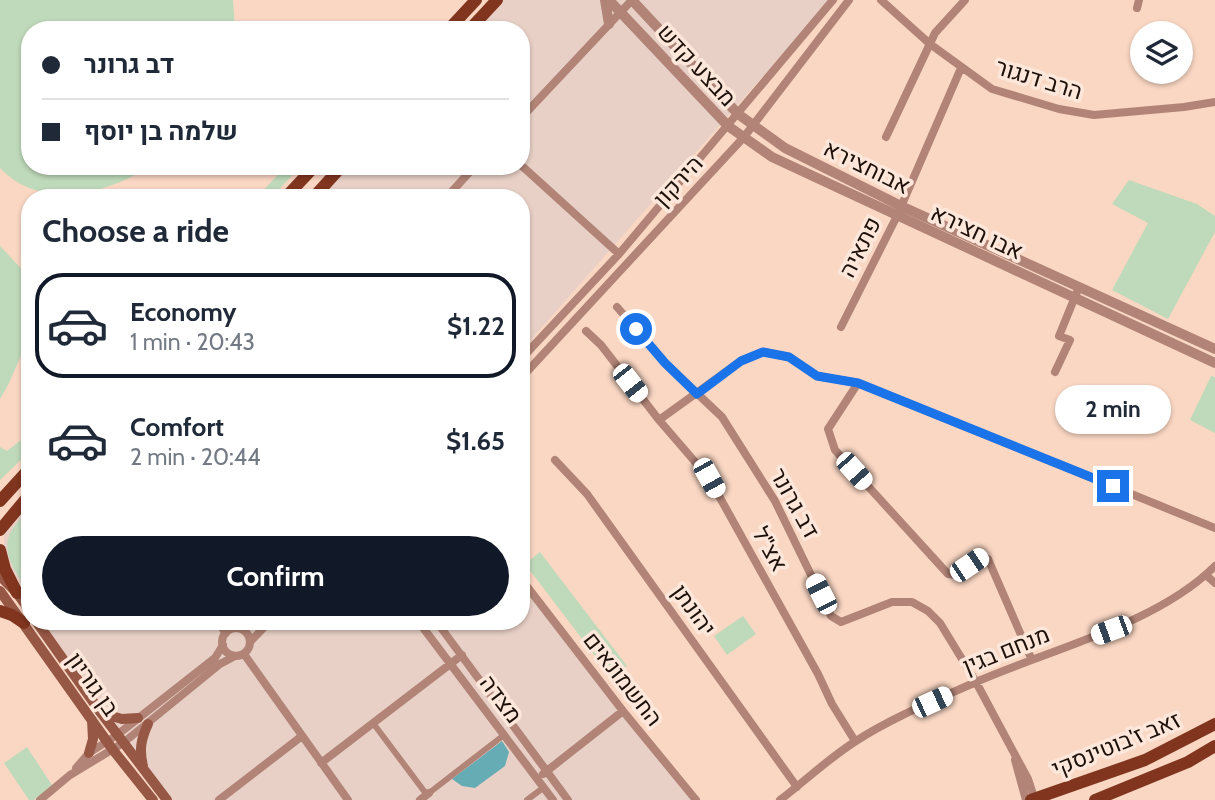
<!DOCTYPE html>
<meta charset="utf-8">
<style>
body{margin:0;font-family:Cabin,Heebo,sans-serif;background:#f2f2f3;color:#1f2937;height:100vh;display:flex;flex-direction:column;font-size:26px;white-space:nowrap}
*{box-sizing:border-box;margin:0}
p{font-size:23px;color:#747a83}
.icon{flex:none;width:38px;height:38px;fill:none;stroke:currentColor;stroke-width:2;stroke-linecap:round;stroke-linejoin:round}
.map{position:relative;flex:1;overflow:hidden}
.panel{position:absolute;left:21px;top:189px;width:509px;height:441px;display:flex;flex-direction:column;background:#fff;border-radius:28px;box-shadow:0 2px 5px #0004}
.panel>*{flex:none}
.guide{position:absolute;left:21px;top:21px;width:509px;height:154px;border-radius:28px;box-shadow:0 2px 5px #0004;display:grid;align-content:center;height:154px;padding:0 21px;background:#fff}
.controls{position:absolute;left:1130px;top:21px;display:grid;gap:14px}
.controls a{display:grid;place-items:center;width:63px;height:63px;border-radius:50%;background:#fff;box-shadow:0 2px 5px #0004;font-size:35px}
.end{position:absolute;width:32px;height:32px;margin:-16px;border:9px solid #1a73e8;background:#fff;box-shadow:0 0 0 4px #fff}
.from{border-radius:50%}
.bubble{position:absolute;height:49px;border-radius:24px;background:#fff;box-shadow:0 2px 5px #0004;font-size:23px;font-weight:800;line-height:49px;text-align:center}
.car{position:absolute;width:21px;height:42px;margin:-21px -10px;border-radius:9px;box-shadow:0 0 5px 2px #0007;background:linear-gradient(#fff 24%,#345 0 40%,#fff 0 76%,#345 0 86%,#fff 0)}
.guide b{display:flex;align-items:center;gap:24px;height:66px;font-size:26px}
.guide b+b{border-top:2px solid #e0e1e3}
.guide i{width:18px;height:18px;background:#1f2937}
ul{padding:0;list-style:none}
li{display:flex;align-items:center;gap:21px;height:105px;margin:0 14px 10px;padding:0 7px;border:4px solid transparent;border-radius:28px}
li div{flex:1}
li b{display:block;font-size:26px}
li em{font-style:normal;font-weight:800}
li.active{border-color:#111827}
li>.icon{width:63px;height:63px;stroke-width:1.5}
h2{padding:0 21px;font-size:32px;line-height:84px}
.cta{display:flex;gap:14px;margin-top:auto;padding:14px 21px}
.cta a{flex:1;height:80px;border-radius:42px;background:#111827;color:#fff;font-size:28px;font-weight:800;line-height:80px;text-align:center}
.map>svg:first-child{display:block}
.industrial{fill:#e8d0c6}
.green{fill:#bfdaba}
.water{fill:#66acb5}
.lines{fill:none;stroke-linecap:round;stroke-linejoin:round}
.pedestrian{stroke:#b18477;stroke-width:6}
.minor{stroke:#b18477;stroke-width:8}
.tertiary{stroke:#b18477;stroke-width:10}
.secondary{stroke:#965745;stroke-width:10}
.primary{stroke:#81351f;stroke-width:12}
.route{stroke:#1a73e8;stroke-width:9}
.labels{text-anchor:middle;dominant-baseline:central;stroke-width:7;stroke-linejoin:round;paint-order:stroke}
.street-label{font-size:23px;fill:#1c1009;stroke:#fde7db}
</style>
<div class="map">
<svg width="1215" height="800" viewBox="0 0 1215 800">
<rect width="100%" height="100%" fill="#fad7c3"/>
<path class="industrial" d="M503,0H830L522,350V198H316L346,166H522V30H475Z
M30,500V604L8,566L4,550V532Z
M522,582L693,800H169L42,621H522Z"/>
<path class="green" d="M0,0H233L235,30H30V166H150C107,195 39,210 0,168Z
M286,166H301L271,198H256Z
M1129,180L1197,204L1215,216V232L1168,319L1112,290L1148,223L1112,204Z
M0,246L30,278V335L9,383L0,399Z
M1211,376L1215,377V433L1190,420Z
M30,433V451L0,480V447L7,451Z
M22,517L30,526V593C19,578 2,556 9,536C11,529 18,522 22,517Z
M540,552L627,666L612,678L525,564Z
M743,616L756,634L727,655L714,636Z
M27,747L52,785L34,800H29L4,763Z"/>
<path class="water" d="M502,741L509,752L505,766L475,788L462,786L452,779Z"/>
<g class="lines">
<path class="pedestrian" d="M373,723L427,795
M429,793L504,735
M527,800L543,788"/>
<path class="minor" d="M881,0L930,44L992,89L1059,109L1094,115L1184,107L1215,102
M1137,8L1139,0
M522,117L632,0
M886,137L935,33L965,0
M522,166L619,254
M446,198L475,166
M617,307L665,363L722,417L775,501L831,616L841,622L892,602H912L928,611L940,623L976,682L1028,779L1035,800
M841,327L897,216L961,68
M586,331L601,345L659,420L709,478L818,674L832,704L855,741
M522,358L619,254L833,0
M1055,372L1070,340L1059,336L1079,287
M522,377L744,137L849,0
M858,383L828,429L835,450L948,574L956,575L982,556L988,559L1031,658
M659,420L741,361L763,352L789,357L817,376L858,383L1215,528
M555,460L587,494L797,787
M1206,575L1215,583
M522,580L623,711L696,800
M217,621L226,633
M418,621L553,800
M436,621L568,800
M222 642a14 14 0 1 1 28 0a14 14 0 1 1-28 0Z
M243,630L258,621
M250,642L270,621
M244,654L348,800
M1015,760L1026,800
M321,763L462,655
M76,768L89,753L117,735L215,658L223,645
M543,774L623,711
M40,800L70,775L123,743L220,664L235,656
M219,800L302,736
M420,800L429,793
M780,800C805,781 829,758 856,741C893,717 936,700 976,682C1051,649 1157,624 1215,566"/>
<path class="tertiary" d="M605,0L609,24
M609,0L728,126L772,157L1215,363
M632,0L738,114L785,148L901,206L1215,349"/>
<path class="secondary" d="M0,576L17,593L30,611
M0,591L113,750L153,800
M36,621L101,713L167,800
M101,713L122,719L138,718
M89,753L93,739L92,720
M143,766C139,750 141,739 148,724"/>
<path class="primary" d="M448,30L476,0
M469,30L497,0
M285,198L315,166
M313,198L342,166
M0,501L30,468
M0,530L30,494
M0,550L5,569L17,593
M0,611L12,615L24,623
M1031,800L1145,760L1215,724
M1095,800L1188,762L1215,746"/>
</g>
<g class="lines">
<path class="route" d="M636,329L665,363L697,394L741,361L763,352L789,357L817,376L858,383L1113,486"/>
</g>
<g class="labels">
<g class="street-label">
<text transform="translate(697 65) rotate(47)">מבצע קדש</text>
<text transform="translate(1039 79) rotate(17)">הרב דנגור</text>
<text transform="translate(867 167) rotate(26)">אבוחצירא</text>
<text transform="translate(678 181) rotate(-47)">הירקון</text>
<text transform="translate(977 232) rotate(25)">אבו חצירא</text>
<text transform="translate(860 247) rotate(-63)">פתאיה</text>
<text transform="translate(795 503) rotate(61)">דב גרונר</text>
<text transform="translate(770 549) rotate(61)">אצ"ל</text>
<text transform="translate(694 610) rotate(54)">יהונתן</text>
<text transform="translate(1006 650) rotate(-22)">מנחם בגין</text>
<text transform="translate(623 679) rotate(52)">החשמונאים</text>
<text transform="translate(93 684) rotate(55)">בן גוריון</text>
<text transform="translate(501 699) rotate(53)">מצדה</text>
<text transform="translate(1116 744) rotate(-22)">זאב ז'בוטינסקי</text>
</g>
</g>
</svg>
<div class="controls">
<a><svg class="icon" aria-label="layers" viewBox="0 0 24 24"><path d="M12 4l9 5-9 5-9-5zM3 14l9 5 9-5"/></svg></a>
</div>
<i class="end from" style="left:636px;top:329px"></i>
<i class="end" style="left:1113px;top:486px"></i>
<div class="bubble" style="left:1055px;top:385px;width:116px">2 min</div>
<i class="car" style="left:630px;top:383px;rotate:142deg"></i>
<i class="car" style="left:854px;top:471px;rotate:138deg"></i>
<i class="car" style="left:709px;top:478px;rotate:151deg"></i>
<i class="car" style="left:969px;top:565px;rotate:56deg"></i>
<i class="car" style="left:821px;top:594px;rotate:333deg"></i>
<i class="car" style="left:1111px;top:630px;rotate:250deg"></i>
<i class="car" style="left:932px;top:702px;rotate:65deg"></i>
<div class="guide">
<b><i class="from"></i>דב גרונר</b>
<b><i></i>שלמה בן יוסף</b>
</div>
<section class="panel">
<h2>Choose a ride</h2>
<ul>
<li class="active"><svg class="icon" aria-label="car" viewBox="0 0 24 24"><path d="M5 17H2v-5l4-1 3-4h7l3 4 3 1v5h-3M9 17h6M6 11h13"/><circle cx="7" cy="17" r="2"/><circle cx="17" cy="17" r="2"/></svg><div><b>Economy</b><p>1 min · 20:43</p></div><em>$1.22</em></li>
<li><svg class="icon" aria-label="car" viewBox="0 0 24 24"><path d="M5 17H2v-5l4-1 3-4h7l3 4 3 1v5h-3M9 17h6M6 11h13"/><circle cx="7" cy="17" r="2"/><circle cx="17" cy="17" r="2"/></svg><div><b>Comfort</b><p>2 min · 20:44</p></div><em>$1.65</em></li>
</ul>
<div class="cta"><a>Confirm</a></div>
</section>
</div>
